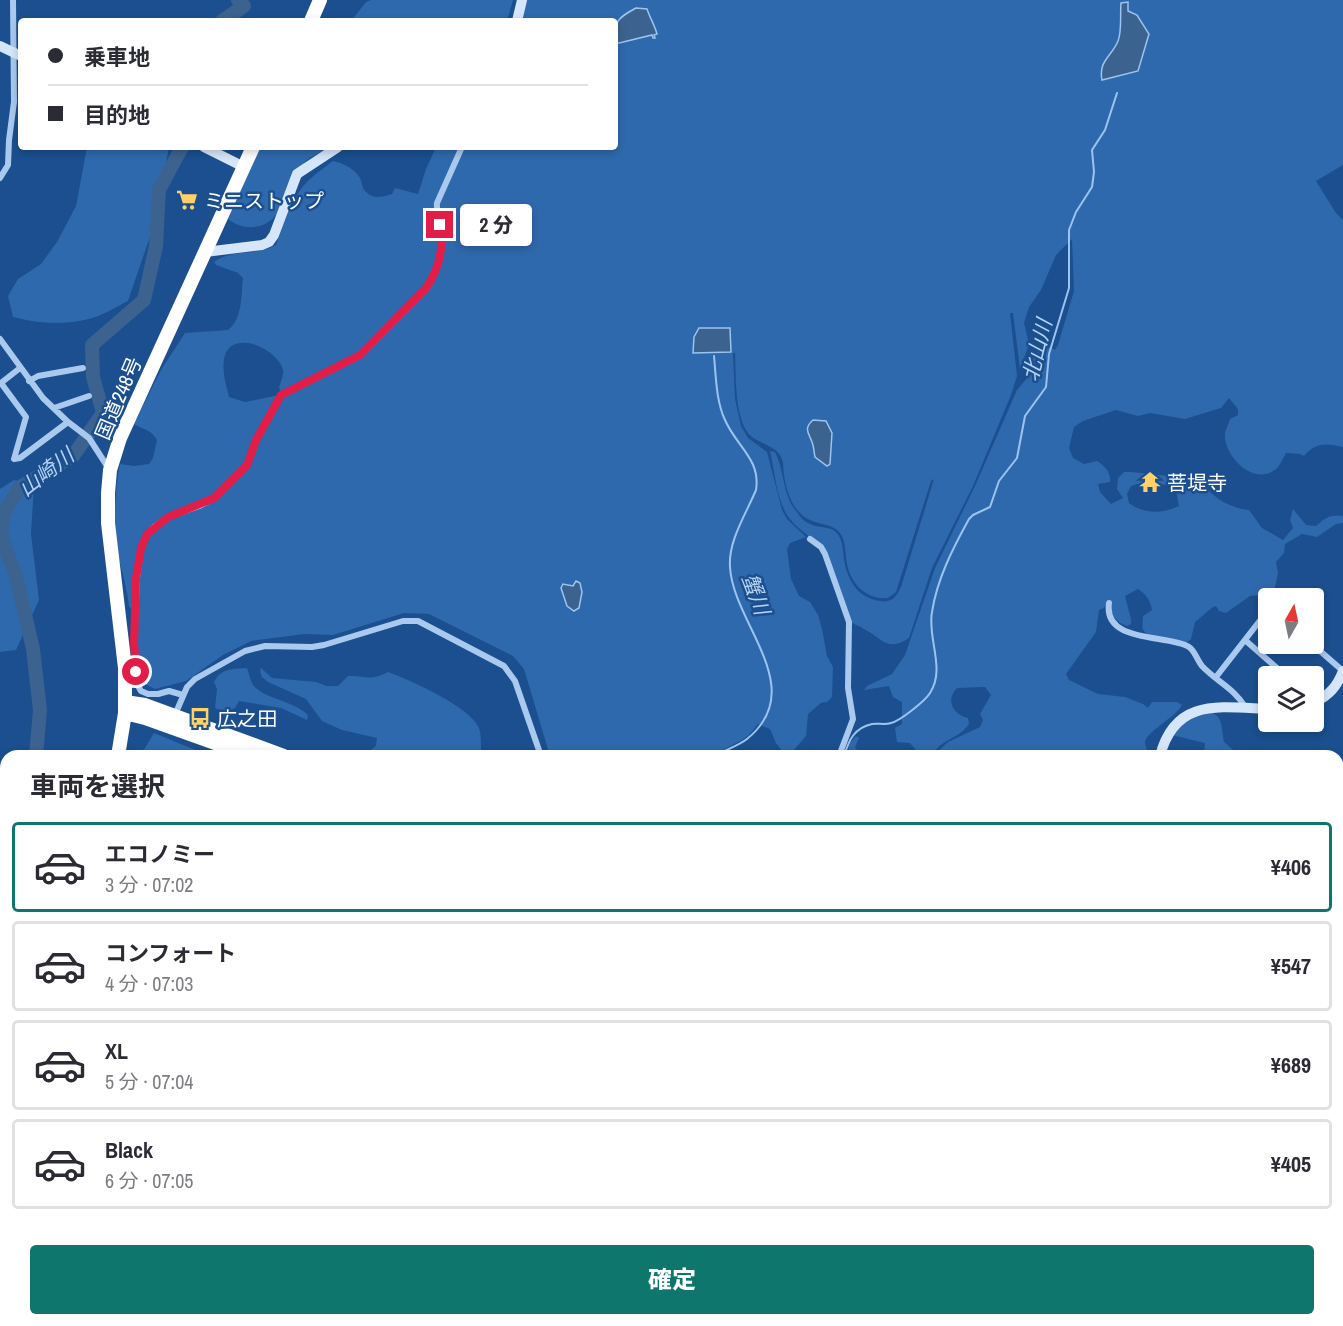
<!DOCTYPE html>
<html lang="ja">
<meta charset="utf-8">
<style>
body{margin:0;font-family:"Archivo Narrow","Noto Sans JP",sans-serif;background:#f7f7f7;color:#2b2b33;height:100vh;display:flex;flex-direction:column;font-size:22px;white-space:nowrap}
*{box-sizing:border-box;margin:0}
p{font-size:20px;color:#7c7c81}
.icon{flex:none;width:33px;height:33px;fill:none;stroke:currentColor;stroke-width:2;stroke-linecap:round;stroke-linejoin:round}
.map{position:relative;flex:1;overflow:hidden}
.sheet{position:absolute;left:0px;top:750px;width:1344px;height:576px;display:flex;flex-direction:column;background:#fff;border-radius:18px 18px 0 0;box-shadow:0 3px 9px #0003}
.sheet>*{flex:none}
.hud{position:absolute;left:18px;top:18px;width:600px;height:132px;border-radius:6px;box-shadow:0 3px 9px #0003;display:grid;align-content:center;height:132px;padding:0 30px;background:#fff}
.needle{width:39px;rotate:9deg}
.fabs{position:absolute;left:1258px;top:588px;display:grid;gap:12px}
.fabs a{display:grid;place-items:center;width:66px;height:66px;border-radius:6px;background:#fff;box-shadow:0 3px 9px #0003;font-size:30px}
.end{position:absolute;width:27px;height:27px;margin:-14px;border:8px solid #e11d48;background:#fff;box-shadow:0 0 0 3px #fff}
.from{border-radius:50%}
.bubble{position:absolute;height:42px;border-radius:6px;background:#fff;box-shadow:0 3px 9px #0003;font-size:20px;font-weight:800;line-height:42px;text-align:center}
.hud b{display:flex;align-items:center;gap:21px;height:57px;font-size:22px}
.hud b+b{border-top:2px solid #e1e1e2}
.hud i{width:15px;height:15px;background:#2b2b33}
ul{padding:0;list-style:none}
li{display:flex;align-items:center;gap:18px;height:90px;margin:0 12px 9px;padding:0 18px;border:3px solid #e1e1e2;border-radius:6px}
li div{flex:1}
li b{display:block;font-size:22px}
li em{font-style:normal;font-weight:800}
li.on{border-color:#0f766e}
li>.icon{width:54px;height:54px;stroke-width:1.5}
h2{padding:0 30px;font-size:27px;line-height:72px}
.button{display:flex;gap:12px;margin-top:auto;padding:12px 30px}
.button a{flex:1;height:69px;border-radius:6px;background:#0f766e;color:#fff;font-size:24px;font-weight:800;line-height:69px;text-align:center}
.map>svg:first-child{display:block}
.green{fill:#2e69ad;fill-rule:evenodd}
.water{fill:#3c6290;stroke:#9cc4f0;stroke-width:1.5}
.lines{fill:none;stroke-linecap:round;stroke-linejoin:round}
.stream{stroke:#9cc4f0;stroke-width:2}
.river{stroke:#3c6290;stroke-width:14}
.street{stroke:#a9c9ee;stroke-width:6}
.secondary{stroke:#d6e6fa;stroke-width:10}
.highway{stroke:#fff;stroke-width:14}
.route{stroke:#e11d48;stroke-width:8}
.labels{text-anchor:middle;dominant-baseline:central;stroke-width:5;stroke-linejoin:round;paint-order:stroke}
.poi-label{font-size:20px;fill:#fff;stroke:#1b4f8f;text-anchor:start}
.street-label{font-size:20px;fill:#fff;stroke:#1b4f8f}
.water-label{font-size:21px;font-style:italic;fill:#b5d3f5;stroke:#1b4f8f}
</style>
<div class="map">
<svg width="1343" height="1326" viewBox="0 0 1343 1326">
<rect width="100%" height="100%" fill="#1b4f8f"/>
<path class="green" d="M371,0H513L507,21H351L366,2Z
M526,0H1343V165L1316,181L1336,213L1343,220V447C1326,443 1316,442 1304,456L1300,454L1286,453C1283,458 1280,466 1276,469C1254,487 1223,456 1225,433C1226,429 1229,423 1230,419L1238,415V409L1229,398L1221,408L1185,419L1150,413L1138,416L1116,410L1083,421L1074,427L1069,448L1073,458L1084,464L1097,461C1105,466 1111,472 1110,482L1098,484L1100,492L1111,504L1123,498L1117,489L1118,478L1124,472H1131L1169,476L1180,481L1202,483C1213,498 1230,508 1249,510L1262,528L1283,540L1293,528L1290,520L1293,509L1306,525L1316,526C1325,518 1331,514 1343,516V523L1336,524L1317,537L1302,534L1285,544L1284,553L1276,562L1278,573L1275,587L1268,594L1250,596L1226,613L1219,611L1216,606L1213,607L1195,622L1191,639L1187,642C1175,640 1152,641 1144,631C1141,627 1143,621 1143,616L1152,610C1150,600 1147,595 1138,589L1125,596L1131,619V624L1127,626C1115,622 1111,614 1107,602L1104,608L1099,610L1096,632L1066,674L1069,680L1098,694L1125,697L1143,704L1148,708L1152,702H1177L1182,705C1176,717 1146,732 1145,742C1145,746 1148,752 1149,756H929L935,754L948,742L980,727L983,720L980,714L991,695L985,687L957,688C945,700 953,715 968,718L969,724C962,734 955,736 945,742C934,749 936,755 920,755L910,743L897,742L895,728L902,724V702L893,697L889,686L864,690L867,686L892,674L905,655L935,568L975,486L1017,390L1028,377L1034,355L1044,344L1055,350L1058,345L1074,291L1072,239L1056,255L1041,290L1029,307L1024,323L1029,344L1020,369L1013,313H1010L1017,376L1011,395L973,486L932,568L909,638C887,653 882,638 864,629C860,626 855,625 851,622L828,553C817,540 800,532 790,519C776,501 775,472 770,451L775,452C785,471 782,495 797,512C800,517 805,522 810,524C820,529 833,525 839,536C843,543 843,552 844,559C847,580 858,598 880,601C892,603 896,597 901,587L934,479L931,481L896,592L888,598C866,600 851,584 847,564C845,554 846,541 840,533C832,522 812,526 800,513C790,503 786,488 784,475C783,469 784,463 781,457C776,446 761,444 752,437C734,423 736,374 735,353H733L735,399L741,426L748,438L767,452L782,510L787,519L806,537L790,543L787,549L791,579L799,596L810,602L818,615L822,629L827,656L833,667L832,697L827,702L821,703L808,714L806,736L793,751L783,752L776,743L770,729L758,724L749,735L742,740L711,756H550L524,669L513,656L429,614L404,613L333,635L304,634L251,641L223,655L186,681L155,689L141,682L135,643L141,551L147,535L163,521L198,507L247,466L257,439L281,396L362,356L373,347L428,289L439,266V205L465,147H615V21H522ZM1137,484L1169,485L1176,490L1179,506C1163,514 1143,514 1129,503L1127,494L1131,486Z
M87,147H169L155,222L128,301C116,307 102,316 89,319C63,325 39,324 13,317L8,296L18,279L41,264L57,242L76,206Z
M260,147H329C322,152 311,156 305,162C287,182 286,224 254,227C244,228 236,225 228,219Z
M436,147H459L435,202C433,214 438,223 440,234C441,251 435,271 426,285L364,350L282,393L279,388C280,383 284,376 283,370C278,349 234,329 225,355C221,369 226,384 229,397L245,402L279,395L246,464L213,496L198,505L186,508L145,534L134,608L131,609L129,606C127,589 123,575 119,559C112,535 115,488 120,464L134,466L149,464L153,458L157,440C152,430 144,430 134,424L161,370L185,333L228,330C243,318 241,295 243,278L238,273L216,265L214,262C231,249 257,256 276,245C283,226 289,205 301,189C309,178 321,170 333,161C343,163 355,169 360,178C362,182 362,188 365,191C373,200 383,197 392,194L395,188L418,194L426,169Z
M14,480L34,485L31,534L39,600L16,650L0,652V489Z
M247,668C249,673 250,681 254,686C265,699 292,700 308,715L307,720L281,708L239,701L235,708L225,712L215,708L217,689L214,682C221,668 233,669 247,668Z
M261,668L272,678L316,682L327,686H338L348,676C366,675 369,682 388,672C410,680 469,706 479,728C482,736 480,747 482,756H363L376,746L377,738L342,730L322,721L306,699L268,682L262,677L260,671Z
M1208,712C1224,715 1221,727 1224,742L1240,756H1204L1205,743L1172,735L1189,718Z
M154,733L210,756H127L143,751Z
M856,736L859,738L855,747L857,750L872,751L877,756L847,755L850,743Z
M1343,772V859H1338V773Z
M1338,897H1343V937L1338,940Z
M0,913L6,927V952L0,955Z
M6,975V1017L4,1015L0,1020V978Z
M6,1056V1195L0,1197V1064Z
M1343,1265V1326H1309L1311,1320H1338V1268Z
M880,1320H1095L1094,1326H879Z
M1169,1320H1247V1326H1167Z"/>
<path class="water" d="M1128,2V11L1137,15L1149,34L1138,71L1102,80C1098,61 1112,56 1118,41C1122,32 1120,14 1121,3Z
M636,8L647,9C650,18 655,26 657,34L654,35L655,38H653L652,35L615,44C615,20 616,19 636,8Z
M699,328H730L731,352L693,353L694,337Z
M813,420L826,421L832,433L830,464L827,466L815,457C814,453 814,447 812,442C809,433 803,429 813,420Z
M576,581L580,583L582,592L579,608L574,611L567,606L561,588L563,584L573,586Z"/>
<g class="lines">
<path class="stream" d="M244,6L247,0
M714,356C716,376 716,401 725,420C736,446 761,459 756,490C746,514 728,541 730,567C733,624 810,688 747,739C738,746 725,750 715,756
M844,756C849,740 854,728 872,724C878,723 885,725 891,723C900,721 925,701 930,693C946,669 927,638 932,612C937,579 953,548 969,519L973,515L990,507L999,481L1017,458L1025,416L1046,387L1049,354L1069,288V230L1076,212L1092,187L1094,172L1092,150L1105,130L1117,93"/>
<path class="river" d="M222,21L244,6L238,0
M36,756L40,710L33,649L16,576L1,536L4,513L20,487L73,456L103,413L93,377L92,345L144,300L156,246L159,190L182,147
M1338,990L1343,991
M0,1023L6,1007
M0,1282L6,1278
M200,1320L228,1326
M797,1326V1320"/>
<path class="street" d="M0,178L8,165L9,140L14,102L13,0
M0,339L43,398L68,422L89,438L109,469
M20,368L1,383L26,417L14,459L20,458L68,422
M29,381L38,376L83,368
M54,408L89,396
M810,539L821,547L825,554L849,622L848,688L853,719L839,756
M1109,603C1103,644 1168,634 1189,647C1195,651 1197,660 1202,666C1216,681 1235,689 1245,707
M1245,640L1286,676
M1312,644L1343,671
M1216,677L1269,609
M183,695L169,691L158,694H148L141,691L137,684L134,643L137,578L141,548L147,534L154,527L168,517L199,506L214,498L247,465L256,440L281,395L361,355L427,288C436,273 443,254 442,236C441,224 436,215 437,203L462,147
M174,717L187,687L195,679L245,651L265,646L312,647L324,645L403,621H418L504,666L515,681L541,756
M1338,1040L1343,1039
M1338,1172L1343,1174
M0,1266L6,1262
M16,1320L17,1326
M65,1326L66,1320
M276,1326L277,1320
M792,1326V1320"/>
<path class="secondary" d="M517,21L522,0
M0,46L21,56
M204,147L244,167
M205,252L262,245L269,242L274,235L297,174L338,147
M1314,703C1329,695 1337,687 1343,671
M1160,756C1175,697 1221,707 1269,709"/>
<path class="highway" d="M311,21L320,0
M125,702L145,705L284,756
M125,713L145,718L251,756
M118,756L125,713V668L108,523V493L110,470L120,438L253,147
M0,970L6,968
M1338,1088L1343,1087
M535,1320V1326
M363,1326L368,1320"/>
</g>
<g class="lines">
<path class="route" d="M136,672L134,643L136,578L141,548L147,534L168,517L214,498L247,465L256,440L281,395L360,355L426,288C439,269 444,247 440,225"/>
</g>
<defs>
<symbol id="supermarket-bare" viewBox="-9 -9 18 18"><path d="M-6-5.5h2.5l.6 2H6L4.5 2H-2.5L-4.4-4H-6ZM-1.5 3.2a1.3 1.3 0 1 0 .1 0ZM3 3.2a1.3 1.3 0 1 0 .1 0Z" fill="#ffd166" stroke="#1b4f8f" stroke-width="2.5" paint-order="stroke"/></symbol>
<symbol id="temple-bare" viewBox="-9 -9 18 18"><path d="M0-6L5-2H3V0L6.5 2.5H4V6H1.5V3h-3V6H-4V2.5H-6.5L-3 0V-2H-5Z" fill="#ffd166" stroke="#1b4f8f" stroke-width="2.5" paint-order="stroke"/></symbol>
<symbol id="bus-bare" viewBox="-9 -9 18 18"><path d="M-5-6H5V4H4V6H2V4H-2V6H-4V4H-5ZM-3.5-4V0h7V-4ZM-3.5 1.2v1.5H-2V1.2ZM2 1.2v1.5H3.5V1.2Z" fill="#ffd166" stroke="#1b4f8f" stroke-width="2.5" paint-order="stroke"/></symbol>
</defs>
<g fill-rule="evenodd">
<use href="#supermarket-bare" x="172" y="185" width="30" height="30"/>
<use href="#temple-bare" x="1135" y="467" width="30" height="30"/>
<use href="#bus-bare" x="185" y="703" width="30" height="30"/>
</g>
<g class="labels">
<g class="poi-label">
<text x="204" y="200">ミニストップ</text>
<text x="1167" y="482">菩堤寺</text>
<text x="217" y="718">広之田</text>
</g>
<g class="street-label">
<text transform="translate(118 398) rotate(-67)">国道248号</text>
</g>
<g class="water-label">
<text transform="translate(1037 350) rotate(-76)">北山川</text>
<text transform="translate(46 472) rotate(-38)">山崎川</text>
<text transform="translate(756 594) rotate(70)">蟹川</text>
</g>
</g>
</svg>
<div class="fabs">
<a><svg class="needle" viewBox="-14 -14 28 28"><path d="M0-13l5 13h-10z" fill="#e53935"/><path d="M0 13l5-13h-10z" fill="#7c7c81"/></svg></a>
<a><svg class="icon" aria-label="layers" viewBox="0 0 24 24"><path d="M12 4l9 5-9 5-9-5zM3 14l9 5 9-5"/></svg></a>
</div>
<i class="end from" style="left:136px;top:672px"></i>
<i class="end" style="left:440px;top:225px"></i>
<div class="bubble" style="left:460px;top:204px;width:72px">2 分</div>
<div class="hud">
<b><i class="from"></i>乗車地</b>
<b><i></i>目的地</b>
</div>
<section class="sheet">
<h2>車両を選択</h2>
<ul>
<li class="on"><svg class="icon" aria-label="car" viewBox="0 0 24 24"><path d="M5 17H2v-5l4-1 3-4h7l3 4 3 1v5h-3M9 17h6M6 11h13"/><circle cx="7" cy="17" r="2"/><circle cx="17" cy="17" r="2"/></svg><div><b>エコノミー</b><p>3 分 · 07:02</p></div><em>¥406</em></li>
<li><svg class="icon" aria-label="car" viewBox="0 0 24 24"><path d="M5 17H2v-5l4-1 3-4h7l3 4 3 1v5h-3M9 17h6M6 11h13"/><circle cx="7" cy="17" r="2"/><circle cx="17" cy="17" r="2"/></svg><div><b>コンフォート</b><p>4 分 · 07:03</p></div><em>¥547</em></li>
<li><svg class="icon" aria-label="car" viewBox="0 0 24 24"><path d="M5 17H2v-5l4-1 3-4h7l3 4 3 1v5h-3M9 17h6M6 11h13"/><circle cx="7" cy="17" r="2"/><circle cx="17" cy="17" r="2"/></svg><div><b>XL</b><p>5 分 · 07:04</p></div><em>¥689</em></li>
<li><svg class="icon" aria-label="car" viewBox="0 0 24 24"><path d="M5 17H2v-5l4-1 3-4h7l3 4 3 1v5h-3M9 17h6M6 11h13"/><circle cx="7" cy="17" r="2"/><circle cx="17" cy="17" r="2"/></svg><div><b>Black</b><p>6 分 · 07:05</p></div><em>¥405</em></li>
</ul>
<div class="button"><a>確定</a></div>
</section>
</div>
